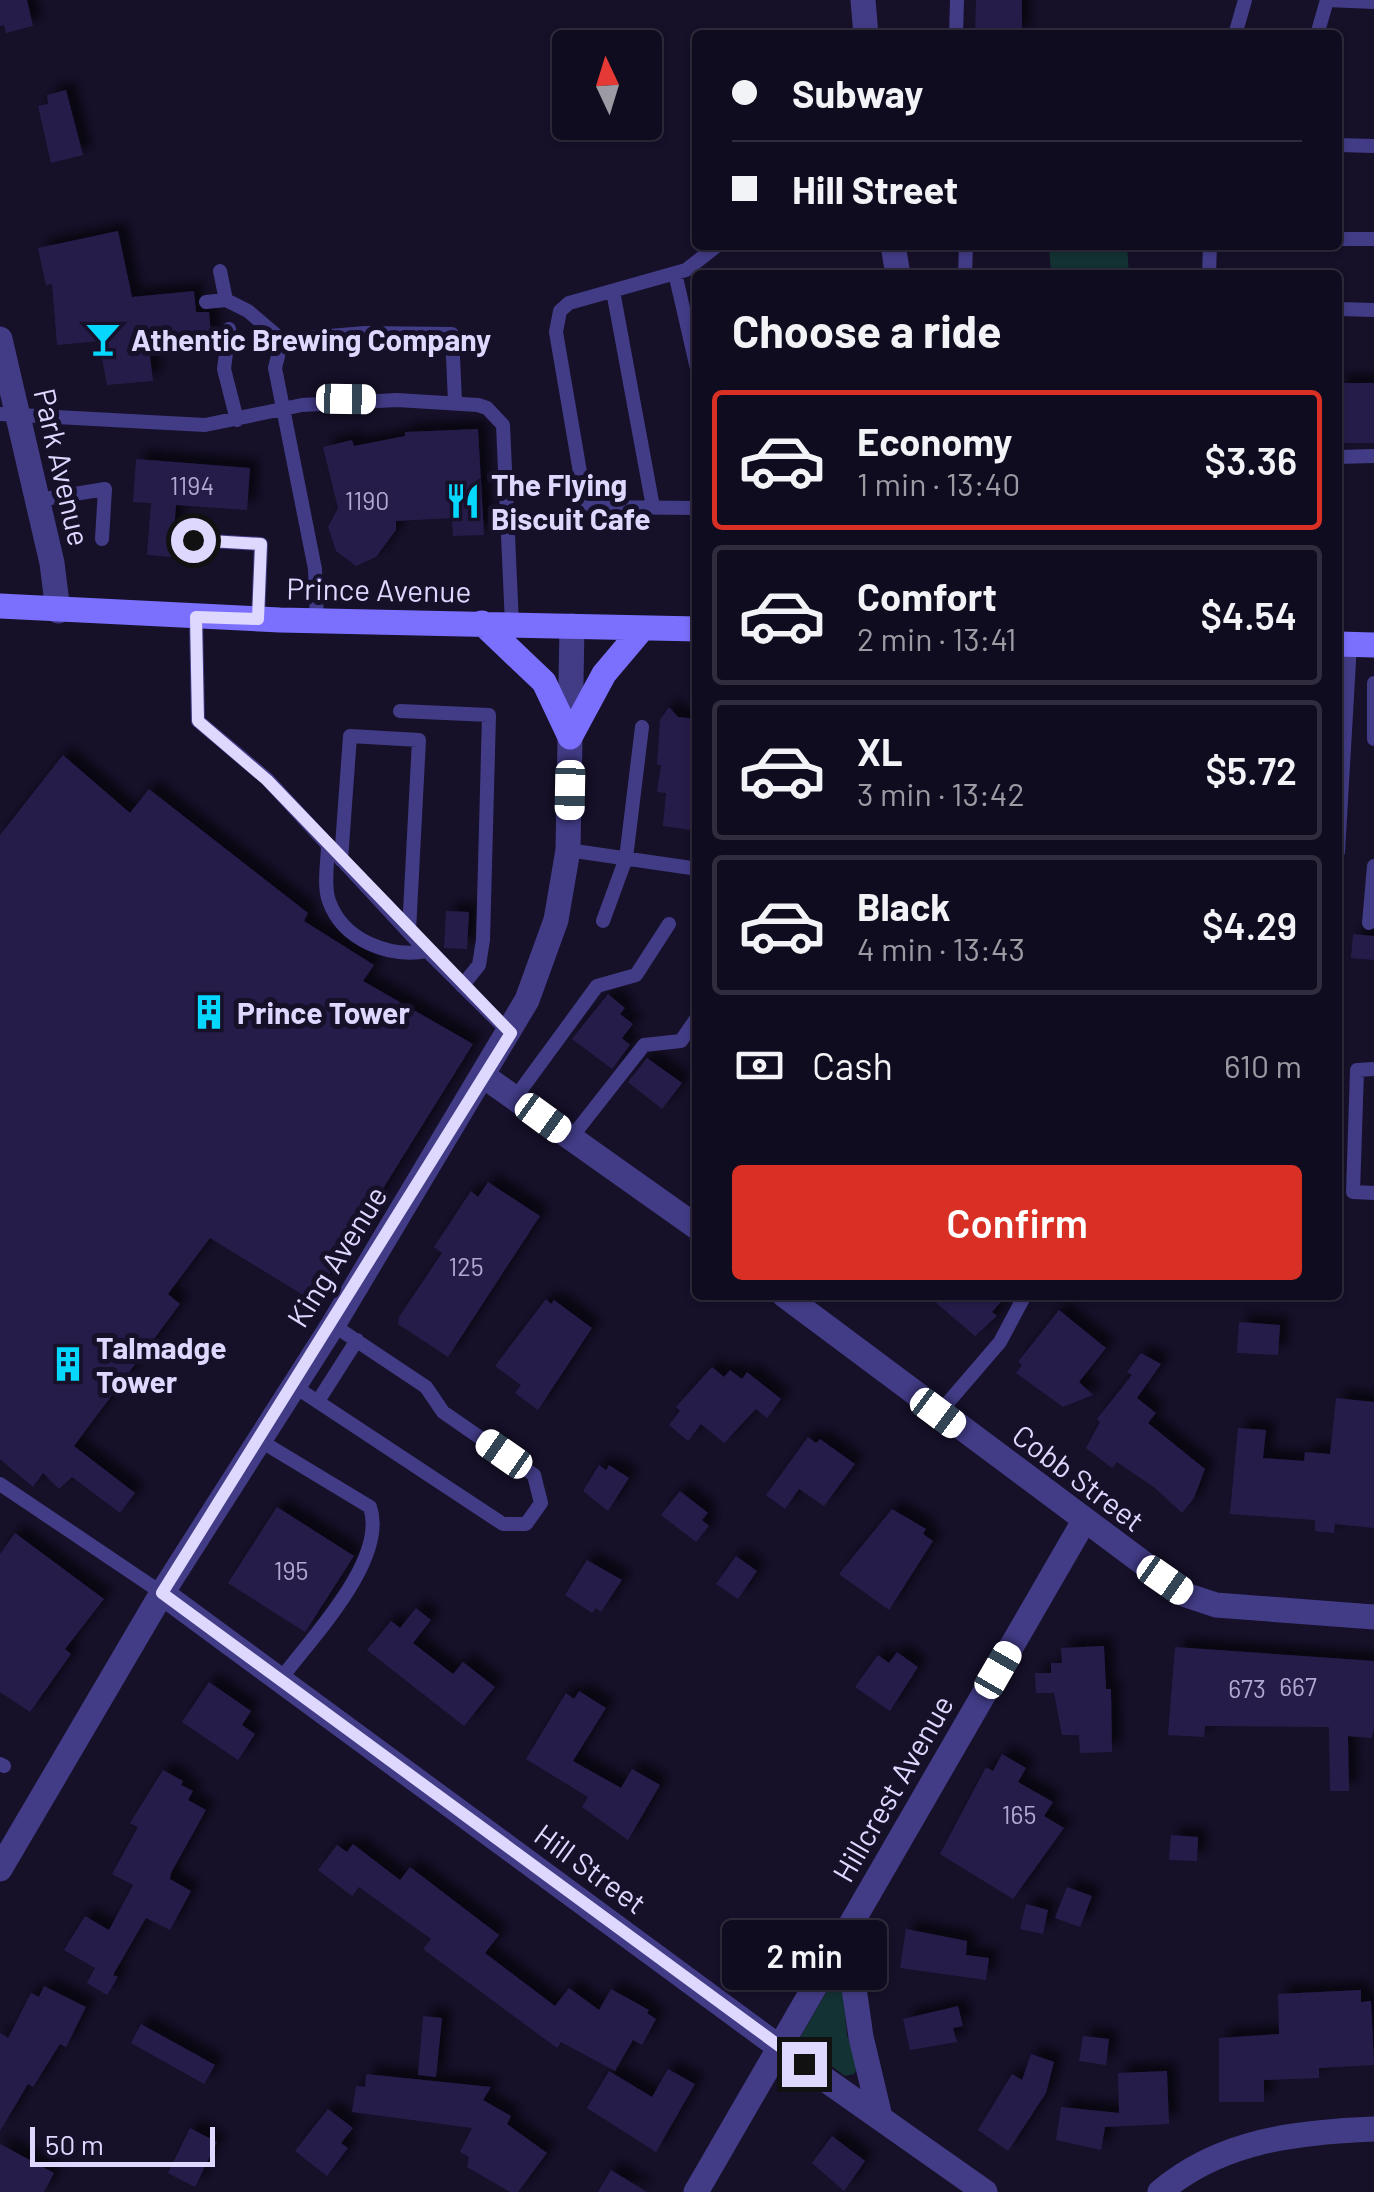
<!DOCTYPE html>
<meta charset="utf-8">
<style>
body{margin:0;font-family:Barlow,sans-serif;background:#191528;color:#f1f3f6;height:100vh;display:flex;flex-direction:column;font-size:38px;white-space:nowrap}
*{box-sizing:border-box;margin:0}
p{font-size:32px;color:#9c9ba4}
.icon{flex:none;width:55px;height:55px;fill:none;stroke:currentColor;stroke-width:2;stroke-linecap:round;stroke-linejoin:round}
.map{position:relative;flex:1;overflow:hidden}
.panel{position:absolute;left:692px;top:270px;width:650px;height:1030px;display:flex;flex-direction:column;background:#100c1f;border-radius:10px;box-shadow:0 2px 8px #0004,0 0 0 2px #302c3d}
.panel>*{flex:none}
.hud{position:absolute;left:692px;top:30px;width:650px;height:220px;border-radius:10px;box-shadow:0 2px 8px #0004,0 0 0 2px #302c3d;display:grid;align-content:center;height:220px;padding:0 40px;background:#100c1f}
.needle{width:65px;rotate:356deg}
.buttons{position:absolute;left:552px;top:30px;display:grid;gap:20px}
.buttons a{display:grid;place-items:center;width:110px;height:110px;border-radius:10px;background:#100c1f;box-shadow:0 2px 8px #0004,0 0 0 2px #302c3d;font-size:50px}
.scale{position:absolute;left:30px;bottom:25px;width:185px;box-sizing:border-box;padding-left:10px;border:5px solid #ded8ff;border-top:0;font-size:28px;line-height:35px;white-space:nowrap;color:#ded8ff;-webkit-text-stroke:8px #161029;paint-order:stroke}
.end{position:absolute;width:45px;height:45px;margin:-22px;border:12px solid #ded8ff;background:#111;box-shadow:0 0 0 5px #111}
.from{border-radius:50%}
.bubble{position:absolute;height:70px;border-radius:10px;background:#100c1f;box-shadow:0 2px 8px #0004,0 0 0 2px #302c3d;font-size:32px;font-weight:600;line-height:70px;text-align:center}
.car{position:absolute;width:30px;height:60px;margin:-30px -15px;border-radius:12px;box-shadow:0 0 8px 2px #0007;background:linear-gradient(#fff 24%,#345 0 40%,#fff 0 76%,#345 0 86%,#fff 0)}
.hud b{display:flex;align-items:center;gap:35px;height:95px;font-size:38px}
.hud b+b{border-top:2px solid #302c3d}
.hud i{width:25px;height:25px;background:#f1f3f6}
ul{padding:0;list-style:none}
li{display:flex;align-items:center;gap:30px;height:140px;margin:0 20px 15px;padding:0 20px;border:5px solid #302c3d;border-radius:10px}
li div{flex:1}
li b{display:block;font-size:38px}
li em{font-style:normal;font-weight:600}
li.selected{border-color:#d93025}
li>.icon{width:90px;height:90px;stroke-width:1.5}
h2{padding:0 40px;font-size:45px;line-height:120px}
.pay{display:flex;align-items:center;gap:25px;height:110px;padding:0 40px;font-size:38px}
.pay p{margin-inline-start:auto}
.action{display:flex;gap:20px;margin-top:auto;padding:20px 40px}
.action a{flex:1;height:115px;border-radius:10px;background:#d93025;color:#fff;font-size:40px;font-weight:600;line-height:115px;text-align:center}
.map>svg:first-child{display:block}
.green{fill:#133233}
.building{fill:#281c49;filter:url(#shadow)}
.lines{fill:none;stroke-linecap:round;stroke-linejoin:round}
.service{stroke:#423c87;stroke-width:14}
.minor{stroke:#423c87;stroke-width:25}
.tertiary{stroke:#423c87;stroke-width:25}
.secondary{stroke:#7b70fe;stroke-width:25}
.route{stroke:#ded8ff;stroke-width:12}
.labels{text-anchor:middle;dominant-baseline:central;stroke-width:10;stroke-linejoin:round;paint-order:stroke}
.number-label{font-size:25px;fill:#b0a9d2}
.poi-label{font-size:30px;font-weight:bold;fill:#ded8ff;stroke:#161029;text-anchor:start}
.street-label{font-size:30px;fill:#ded8ff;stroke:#161029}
</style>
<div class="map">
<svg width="1374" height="2192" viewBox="0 0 1374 2192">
<defs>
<filter id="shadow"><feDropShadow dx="9" dy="-9" stdDeviation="5" flood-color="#0009"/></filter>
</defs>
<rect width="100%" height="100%" fill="#161029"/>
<path class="green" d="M1049,245H1127L1129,275H1051Z
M834,1979L842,1983L847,2035L858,2067L854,2074L845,2076L802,2044L801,2036Z"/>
<path class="building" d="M0,0H27L33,26L6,33L4,25L0,26Z
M976,0H1022V35H975Z
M66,90L83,155L51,163L38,106L48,104L47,95Z
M118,231L132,297L194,291L196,312H209L212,344L150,356L153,381L107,385L99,341L57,345L52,284L46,285L38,248Z
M1338,383H1374V443H1338Z
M478,429L484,535L453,536L452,518L396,521V530L376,557L356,566L336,551L328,527L338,508L323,447L352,440L354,446L405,436V432Z
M136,459L250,468L247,510L176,505L172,557L147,555L151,503L133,502Z
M669,707L678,717L698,719V831L663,826L666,793L657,792L661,765H657L660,720Z
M63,755L130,813L149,789L308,913L304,921L374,965L363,981L473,1044L313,1301L210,1238L168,1294L180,1304L74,1446L135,1493L120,1513L72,1477L59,1489L43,1473L33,1487L0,1459V835Z
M446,911L469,912L467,949L444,948Z
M1353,934L1374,936V960L1351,958Z
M608,994L625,1008L620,1014L633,1024L622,1038L630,1045L612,1069L572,1039Z
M647,1058L682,1083L662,1109L628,1082Z
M488,1182L540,1216L448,1357L398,1324L399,1317L442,1253L434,1247L471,1191L478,1197Z
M927,1295H1007L992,1312L997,1316L975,1336Z
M546,1299L551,1304L554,1300L592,1328L538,1410L515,1393L521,1385L495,1366Z
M1059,1310L1106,1348L1079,1382L1093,1395L1063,1407L1016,1373L1022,1365L1018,1362Z
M1239,1322L1280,1325L1278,1355L1237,1353Z
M1141,1353L1161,1364L1137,1398L1156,1413L1148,1423L1205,1469L1194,1498L1182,1513L1155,1488L1117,1462L1112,1468L1086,1448L1100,1422L1097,1419L1132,1375L1127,1372Z
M712,1367L724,1377L730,1370L742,1379L747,1372L781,1399L767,1418L756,1409L724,1443L701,1424L688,1441L669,1425L680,1411L676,1407Z
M1336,1398L1374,1402V1528L1335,1524L1334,1533L1315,1531V1520L1230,1514L1238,1428L1266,1430L1263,1458L1304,1461L1305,1452L1330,1454Z
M808,1437L816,1443L820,1439L855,1464L824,1506L799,1489L785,1509L766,1495Z
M599,1465L606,1470L609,1465L629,1478L608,1511L583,1491Z
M680,1491L708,1513L702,1520L709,1526L696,1542L661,1515Z
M277,1507L354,1556L305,1632L228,1583Z
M892,1509L926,1529L923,1534L933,1541L889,1610L839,1574Z
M15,1533L104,1599L65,1649L71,1654L30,1712L0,1692V1554Z
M736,1556L757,1571L738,1599L716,1584Z
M587,1560L622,1580L601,1612L596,1608L592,1613L565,1595Z
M416,1608L431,1620L413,1643L453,1674L463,1662L495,1687L464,1726L367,1650L391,1621L400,1628Z
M1104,1646L1106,1689H1111L1112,1752L1080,1753L1079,1735H1062L1054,1693H1036L1035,1673H1051V1663H1062L1061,1648Z
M1175,1647L1374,1661V1730L1371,1738L1348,1736L1349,1791H1330L1329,1727L1205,1726L1204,1737L1168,1735Z
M897,1652L918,1667L890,1711L855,1687L878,1655L889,1663Z
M209,1682L251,1711L242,1725L255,1734L238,1760L182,1722Z
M579,1691L606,1708L573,1761L621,1788L632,1769L660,1785L628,1840L582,1807L588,1797L526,1759L566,1693L574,1699Z
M1002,1754L1026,1768L1018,1782L1053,1802L1044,1816L1064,1828L1013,1899L940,1854L986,1767L993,1771Z
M163,1770L183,1781L181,1785L193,1791L188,1800L206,1810L171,1873L170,1879L191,1891L170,1930L146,1918L113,1975L118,1977L107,1995L87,1983L95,1968L64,1950L85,1916L109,1930L133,1885L112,1874L138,1827L130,1823Z
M1171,1835L1198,1837L1197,1861L1169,1860Z
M353,1844L400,1880L410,1867L499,1935L485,1953L555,2006L569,1988L599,2010L611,1989L649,2010L647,2013L656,2019L642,2045L633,2040L615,2071L561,2042L557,2048L423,1949L431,1939L359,1887L352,1896L318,1870L337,1845L347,1852Z
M1067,1887L1092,1896L1080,1927L1055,1918Z
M1026,1904L1048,1910L1043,1934L1020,1929Z
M906,1929L967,1941L966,1955L989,1958L986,1980L900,1968Z
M44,1986L86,2007L66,2047L60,2044L33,2087L28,2084L0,2131V2033L8,2038L31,1993L39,1997Z
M1361,1990V2002L1371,2001L1374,2065L1319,2068V2078L1264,2080V2102H1219V2038L1279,2034L1278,1994Z
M958,2006L963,2026L953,2028L957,2042L910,2050L903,2019Z
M423,2016L442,2018L436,2077L418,2075Z
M141,2024L215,2065L204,2084L131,2043Z
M1083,2036L1109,2039L1106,2065L1079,2061Z
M1031,2054L1054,2062L1046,2093L1008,2151L978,2130L1012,2074L1022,2080Z
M668,2069L695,2084L656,2152L587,2108L609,2071L652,2097Z
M1167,2071L1169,2124L1105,2127L1101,2150L1056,2140L1061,2107L1119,2113L1118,2073Z
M366,2074L491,2087L483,2100L511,2116L507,2124L547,2153L518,2192H510L467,2167L469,2157L460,2152L472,2128L352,2112L356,2086L365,2087Z
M328,2109L353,2128L341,2143L348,2148L327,2176L295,2151Z
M190,2128L217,2142L195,2187L168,2173Z
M832,2136L865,2161L844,2191L812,2163Z
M0,2144L54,2173L44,2192H0Z
M611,2170L647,2192H598Z"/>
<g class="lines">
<path class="service" d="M1327,0L1374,2
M956,35L957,0
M1235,35L1245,0
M1317,35L1327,0
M1338,145L1374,146
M1338,239H1374
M220,271L226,300L248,311L282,340L275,368L315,569L317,621
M675,273L698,373
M965,275L966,245
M1209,275L1210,245
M613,291L653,507
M206,302L226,300
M1338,309L1374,310
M229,329L224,369L237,420
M282,340L365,333L452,334L455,402
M0,414L205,425L302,405L397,400L478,405L487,408L503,425L512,624
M1338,457L1374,456
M38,500L105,489L102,539
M698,508L586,507L556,332L560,311L569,303L686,270L718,245
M193,540L261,544L258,619
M196,617L198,721L267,779L414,938L510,1033
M1374,683V739
M400,711L489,715L483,940L479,965L462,986
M328,845C328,861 323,886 329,901C343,941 390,958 427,951
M568,850L698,869
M1338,852L1350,644
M341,860L350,736L419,740L409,931
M603,921L626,858L642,727
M1369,923L1374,866
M1374,1069L1357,1070L1353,1192L1374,1193
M515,1098L597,986L636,975L669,924
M571,1138L644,1045L681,1041L698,1016
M294,1386L503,1524H526L541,1503L534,1475L443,1412L426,1387L333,1325
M320,1398L357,1340
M939,1413L1000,1342L1025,1295
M259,1440L370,1507C388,1560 311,1638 280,1680
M0,1484L162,1593
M0,1764L4,1766"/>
<path class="minor" d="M863,0L866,35
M893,245L898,275
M0,339L52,563L58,611
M485,1077L698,1228
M784,1295L1186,1595L1216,1605L1374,1617
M162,1593L779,2047L985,2192
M846,1932L861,2037L880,2117
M696,2192L1084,1521
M1160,2192C1221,2140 1298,2132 1374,2129"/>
<path class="tertiary" d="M0,1869L162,1593L333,1325L527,1000L556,920L568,850L572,626"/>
<path class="secondary" d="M0,606L280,620L698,629
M482,623L544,682L570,737
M1338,644L1374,645
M570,737L604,674L642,629"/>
</g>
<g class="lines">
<path class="route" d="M193,540L261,544L258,619L196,617L198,721L267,780L511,1033L162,1593L804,2064"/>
</g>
<defs>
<symbol id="bar-bare" viewBox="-9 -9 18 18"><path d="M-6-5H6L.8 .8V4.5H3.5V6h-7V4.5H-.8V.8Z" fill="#05d7fe" stroke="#161029" stroke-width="2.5" paint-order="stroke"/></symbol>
<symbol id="restaurant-bare" viewBox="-9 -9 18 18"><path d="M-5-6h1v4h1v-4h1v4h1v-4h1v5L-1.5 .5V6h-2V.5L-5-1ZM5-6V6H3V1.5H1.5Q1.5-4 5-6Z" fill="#05d7fe" stroke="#161029" stroke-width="2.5" paint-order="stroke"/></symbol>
<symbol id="building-bare" viewBox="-9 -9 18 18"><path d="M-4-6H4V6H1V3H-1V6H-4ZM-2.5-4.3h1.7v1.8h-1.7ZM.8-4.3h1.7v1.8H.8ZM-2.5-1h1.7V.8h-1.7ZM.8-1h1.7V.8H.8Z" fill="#05d7fe" stroke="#161029" stroke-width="2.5" paint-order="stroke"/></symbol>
</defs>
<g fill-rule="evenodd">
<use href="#bar-bare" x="78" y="314" width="50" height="50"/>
<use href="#restaurant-bare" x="438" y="476" width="50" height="50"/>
<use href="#building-bare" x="184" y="987" width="50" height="50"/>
<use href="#building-bare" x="43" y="1339" width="50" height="50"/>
</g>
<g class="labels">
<g class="number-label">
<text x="192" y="485">1194</text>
<text x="367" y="500">1190</text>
<text x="466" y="1266">125</text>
<text x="291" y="1570">195</text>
<text x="1298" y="1686">667</text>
<text x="1247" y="1688">673</text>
<text x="1019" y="1814">165</text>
</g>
<g class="poi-label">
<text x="131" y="339">Athentic Brewing Company</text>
<text x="491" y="484">The Flying<tspan x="491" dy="34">Biscuit Cafe</tspan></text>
<text x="237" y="1012">Prince Tower</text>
<text x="96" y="1347">Talmadge<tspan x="96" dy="34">Tower</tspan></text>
</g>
<g class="street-label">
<text transform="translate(63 467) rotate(77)">Park Avenue</text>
<text transform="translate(379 589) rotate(1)">Prince Avenue</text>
<text transform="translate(336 1256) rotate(-58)">King Avenue</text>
<text transform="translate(1079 1477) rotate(37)">Cobb Street</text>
<text transform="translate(892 1788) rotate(-60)">Hillcrest Avenue</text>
<text transform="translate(591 1868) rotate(36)">Hill Street</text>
</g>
</g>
</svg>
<div class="buttons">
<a><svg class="needle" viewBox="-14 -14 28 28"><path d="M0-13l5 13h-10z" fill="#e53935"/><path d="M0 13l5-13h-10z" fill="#9c9ba4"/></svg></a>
</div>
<div class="scale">50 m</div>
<i class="end from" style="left:193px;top:540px"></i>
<i class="end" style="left:804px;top:2064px"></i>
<div class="bubble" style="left:722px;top:1920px;width:165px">2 min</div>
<i class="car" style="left:346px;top:399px;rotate:91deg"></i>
<i class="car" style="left:570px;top:790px;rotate:181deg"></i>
<i class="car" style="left:543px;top:1118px;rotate:126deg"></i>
<i class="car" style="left:938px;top:1413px;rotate:127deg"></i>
<i class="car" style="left:504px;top:1454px;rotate:305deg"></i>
<i class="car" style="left:1165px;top:1580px;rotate:125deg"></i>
<i class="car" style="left:998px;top:1670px;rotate:30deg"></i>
<div class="hud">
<b><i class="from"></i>Subway</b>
<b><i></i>Hill Street</b>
</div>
<section class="panel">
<h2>Choose a ride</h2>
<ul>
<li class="selected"><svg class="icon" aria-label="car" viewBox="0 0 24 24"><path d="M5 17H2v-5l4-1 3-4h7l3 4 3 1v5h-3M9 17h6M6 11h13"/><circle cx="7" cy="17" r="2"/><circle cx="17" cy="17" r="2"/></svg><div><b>Economy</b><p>1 min · 13:40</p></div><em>$3.36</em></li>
<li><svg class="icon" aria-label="car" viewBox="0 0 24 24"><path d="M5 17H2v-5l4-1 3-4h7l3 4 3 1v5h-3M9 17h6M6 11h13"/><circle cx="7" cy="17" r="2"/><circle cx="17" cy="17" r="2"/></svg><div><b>Comfort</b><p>2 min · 13:41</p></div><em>$4.54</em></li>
<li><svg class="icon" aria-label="car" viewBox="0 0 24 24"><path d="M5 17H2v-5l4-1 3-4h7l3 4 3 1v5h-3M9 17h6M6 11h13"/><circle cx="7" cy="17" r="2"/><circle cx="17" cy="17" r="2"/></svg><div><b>XL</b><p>3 min · 13:42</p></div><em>$5.72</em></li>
<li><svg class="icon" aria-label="car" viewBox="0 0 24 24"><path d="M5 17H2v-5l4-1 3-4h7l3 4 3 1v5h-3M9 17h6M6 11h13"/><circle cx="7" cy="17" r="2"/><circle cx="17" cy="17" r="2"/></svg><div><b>Black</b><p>4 min · 13:43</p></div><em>$4.29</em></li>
</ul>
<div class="pay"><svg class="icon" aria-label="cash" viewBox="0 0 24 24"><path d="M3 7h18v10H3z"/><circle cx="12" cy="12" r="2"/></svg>Cash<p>610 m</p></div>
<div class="action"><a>Confirm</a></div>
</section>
</div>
